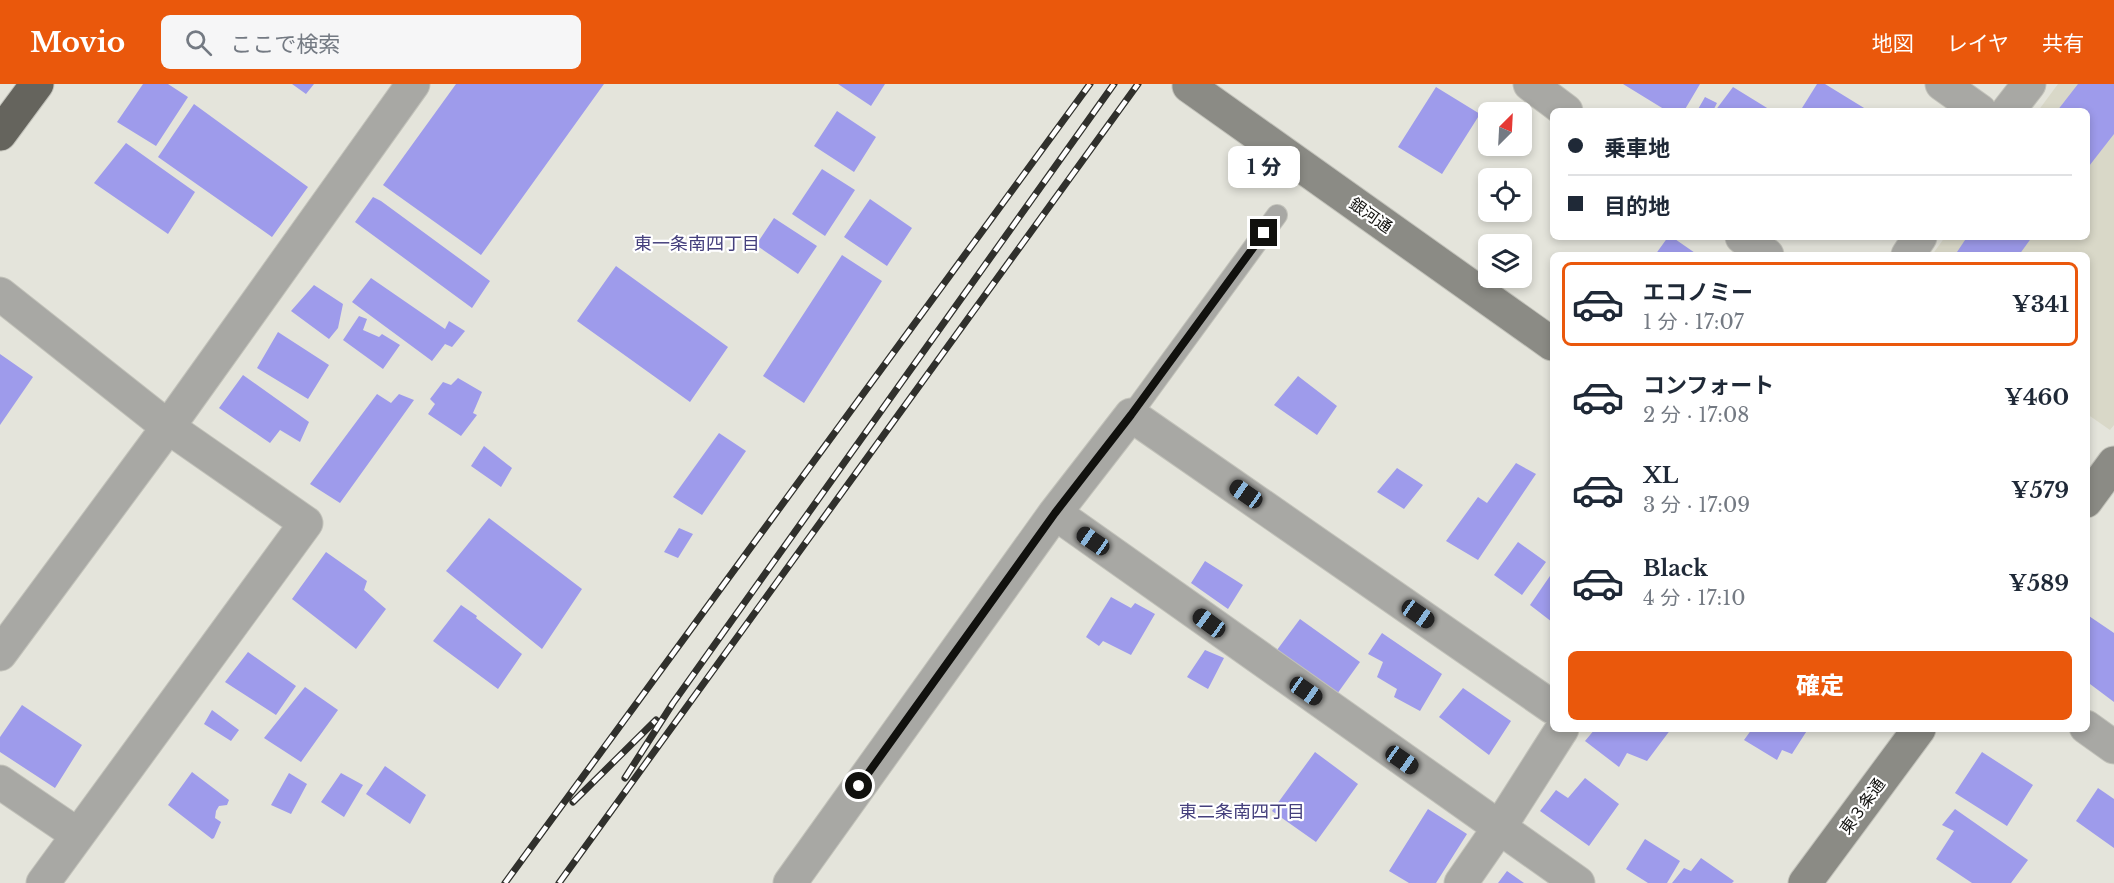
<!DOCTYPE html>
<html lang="ja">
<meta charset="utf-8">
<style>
body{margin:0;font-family:"Libre Baskerville","Noto Sans JP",serif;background:#f6f6f7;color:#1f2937;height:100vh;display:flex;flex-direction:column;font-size:22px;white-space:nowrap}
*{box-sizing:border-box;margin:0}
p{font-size:20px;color:#747a83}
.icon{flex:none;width:33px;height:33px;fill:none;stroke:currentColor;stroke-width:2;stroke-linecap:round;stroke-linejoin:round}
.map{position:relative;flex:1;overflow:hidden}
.sheet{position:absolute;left:1550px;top:168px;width:540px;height:480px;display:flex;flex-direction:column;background:#fff;border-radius:9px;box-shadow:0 3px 9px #0003}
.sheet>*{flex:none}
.hud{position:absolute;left:1550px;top:24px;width:540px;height:132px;border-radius:9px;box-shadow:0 3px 9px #0003;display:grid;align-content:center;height:132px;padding:0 18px;background:#fff}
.needle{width:39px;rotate:24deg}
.controls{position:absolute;left:1478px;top:18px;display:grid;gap:12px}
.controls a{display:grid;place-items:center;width:54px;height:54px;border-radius:9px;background:#fff;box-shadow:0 3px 9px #0003;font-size:30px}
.end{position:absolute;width:27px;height:27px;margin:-14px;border:8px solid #11110e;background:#fff;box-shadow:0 0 0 3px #fff}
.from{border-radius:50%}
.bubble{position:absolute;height:42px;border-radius:9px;background:#fff;box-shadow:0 3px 9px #0003;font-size:20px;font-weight:800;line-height:42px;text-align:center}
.car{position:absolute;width:18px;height:36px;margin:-18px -9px;border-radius:8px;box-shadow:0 0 4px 2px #0007;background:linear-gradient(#222 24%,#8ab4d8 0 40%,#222 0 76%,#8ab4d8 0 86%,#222 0)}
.hud b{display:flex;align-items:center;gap:21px;height:57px;font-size:22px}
.hud b+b{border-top:2px solid #e0e1e3}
.hud i{width:15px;height:15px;background:#1f2937}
ul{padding:10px 0 0;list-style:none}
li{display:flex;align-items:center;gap:18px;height:84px;margin:0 12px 9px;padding:0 6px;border:3px solid transparent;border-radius:9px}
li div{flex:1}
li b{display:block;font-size:22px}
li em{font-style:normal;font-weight:800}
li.on{border-color:#ea580c}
li>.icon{width:54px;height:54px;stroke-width:1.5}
.primary-button{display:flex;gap:12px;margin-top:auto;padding:12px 18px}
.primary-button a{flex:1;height:69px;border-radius:9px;background:#ea580c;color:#fff;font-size:24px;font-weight:800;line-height:69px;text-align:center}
header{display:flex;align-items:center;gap:36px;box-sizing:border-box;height:84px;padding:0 30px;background:#ea580c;color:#fff}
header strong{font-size:28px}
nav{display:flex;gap:33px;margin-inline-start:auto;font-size:21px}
.search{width:420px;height:54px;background:#f6f6f7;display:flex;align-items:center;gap:15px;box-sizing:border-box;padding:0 21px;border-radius:9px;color:#747a83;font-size:22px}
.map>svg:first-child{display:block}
.built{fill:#d9d8c8}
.building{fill:#9e9beb}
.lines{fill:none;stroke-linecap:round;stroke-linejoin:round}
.lane-casing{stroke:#c2c2ba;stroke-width:22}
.street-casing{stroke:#c2c2ba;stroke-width:35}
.secondary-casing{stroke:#c2c2ba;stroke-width:35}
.highway-casing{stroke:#c2c2ba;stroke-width:35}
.lane{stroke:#a8a8a4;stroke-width:20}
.street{stroke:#a8a8a4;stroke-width:33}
.secondary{stroke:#8b8b85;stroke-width:33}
.highway{stroke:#65645d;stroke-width:33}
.rail-casing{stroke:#30302c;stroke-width:7}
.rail{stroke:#fff;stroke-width:4.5;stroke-dasharray:14;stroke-linecap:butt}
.route{stroke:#11110e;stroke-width:8}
.labels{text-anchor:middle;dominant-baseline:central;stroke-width:4.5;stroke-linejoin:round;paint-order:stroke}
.street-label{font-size:16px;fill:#11110e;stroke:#fff}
.neighbourhood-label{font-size:18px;fill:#45407d;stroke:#fff}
</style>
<header>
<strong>Movio</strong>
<div class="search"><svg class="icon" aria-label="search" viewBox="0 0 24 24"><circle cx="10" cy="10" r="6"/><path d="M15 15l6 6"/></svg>ここで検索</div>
<nav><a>地図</a><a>レイヤ</a><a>共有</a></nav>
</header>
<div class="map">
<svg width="2114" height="799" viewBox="0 0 2114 799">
<rect width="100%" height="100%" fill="#e4e4db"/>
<path class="built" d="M2058,0H2114V341L2110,346L2087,330L2086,171H1932L1945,153H2086V27H2038Z"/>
<path class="building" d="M143,0H168L188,13L156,62L117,38Z
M292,0H314L306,10Z
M456,0H604L481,171L383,101Z
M838,0H885L871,22Z
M1623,0H1700L1684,27H1667Z
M1817,0H1825L1869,27H1806L1802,24Z
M2078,0H2114V50L2086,86V27H2057Z
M1436,3L1480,30L1442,90L1398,63Z
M1733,3L1772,27H1715Z
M1705,13L1717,19L1713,27H1697Z
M194,20L308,103L272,153L158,73Z
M837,27L876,53L854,88L814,62Z
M126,59L195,108L168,150L94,99Z
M822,85L855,106L825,152L792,130Z
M373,113L381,117L490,197L472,224L355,138Z
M870,115L912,144L887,182L844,153Z
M774,134L817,162L798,190L756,161Z
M1668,153H1672L1698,171H1655Z
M1967,153H2032L2019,171H1955Z
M842,171L882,197L804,319L763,292Z
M616,182L728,263L690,318L577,237Z
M371,194L445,245L449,237L465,247L452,263L445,260L432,277L352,218Z
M314,201L343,220L338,244L329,255L291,227Z
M359,232L367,235L363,246L379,253L382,250L400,261L383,285L343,256Z
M278,248L329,281L308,315L257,284Z
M0,270L33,293L0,341Z
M243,291L309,338L300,358L280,346L270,359L219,324Z
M1298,292L1337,322L1317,351L1274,321Z
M458,294L482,308L473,329L477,331L461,352L428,330L435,320L430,315L443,298L451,301Z
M377,310L391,319L399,310L414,316L340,419L310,400Z
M719,349L746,367L702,431L673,413Z
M484,362L512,384L501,403L471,382Z
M1516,379L1536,390L1478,476L1446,457L1478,413L1487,419Z
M1397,384L1423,401L1404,425L1377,408Z
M489,434L582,505L542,565L446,487Z
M679,444L693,450L678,474L664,468Z
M1518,458L1546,478L1522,511L1494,491Z
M326,468L367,497L364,506L386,525L356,565L292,515Z
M1205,477L1243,501L1228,525L1191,499Z
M1552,489V538L1530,521Z
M1111,513L1131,524L1135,519L1155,530L1131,571L1103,557L1099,562L1086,553Z
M461,521L477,532L476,534L522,570L498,605L433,557Z
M2086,530L2114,549V618L2086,597Z
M1300,535L1360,578L1337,610L1277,566Z
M1382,549L1442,590L1420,627L1394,613L1397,605L1377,593L1383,578L1368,570Z
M1205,566L1224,574L1208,605L1187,593Z
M248,568L296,602L276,631L225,598Z
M305,603L338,626L301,678L264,654Z
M1463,604L1511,637L1489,671L1439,633Z
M22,621L82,661L55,704L0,668V653Z
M212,626L239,646L231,657L204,640Z
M1595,645L1605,646L1671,645L1647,677L1627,669L1619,683L1585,657Z
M1752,645H1808L1792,670L1782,666L1777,676L1744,656Z
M1315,668L1358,700L1316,758L1272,727Z
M1982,668L2033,701L2007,742L1955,709Z
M385,682L426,711L410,740L366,710Z
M192,688L229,716L227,721L219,722L216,727L215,734L221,738L214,754L212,755L168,721Z
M289,689L307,700L291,730L271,721Z
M341,689L363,701L344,733L321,718Z
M1585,694L1619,720L1589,762L1540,727L1556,706L1568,714Z
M2098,704L2114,715V764L2076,737Z
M1428,725L1467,750L1436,799H1409L1389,787Z
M1955,725L2028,776L2011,799H1972L1936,775L1954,747L1942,741Z
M1645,755L1680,777L1667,799H1648L1626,785Z
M1701,774L1734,797L1732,799H1672L1684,784L1691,787Z
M1507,787L1524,799H1498Z"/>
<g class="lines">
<defs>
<path id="lane" d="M1131,331L1277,131"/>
<path id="street" d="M1530,0L1566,27
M1942,0L1980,27
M2008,27L2029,0
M1742,153L1767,171
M1908,171L1920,153
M0,210L168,343L0,570
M1055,429L1578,799
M2086,643L2114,663
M0,698L78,751
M43,799L306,439L168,343L413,0
M790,799L1055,429L1131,331L1552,623
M1461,799L1499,744L1562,645"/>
<path id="secondary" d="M1189,2L1552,260
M2086,417L2114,379
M1805,799L1919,645"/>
<path id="highway" d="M0,50L37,0"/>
</defs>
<use href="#lane" class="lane-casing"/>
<use href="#street" class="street-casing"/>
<use href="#secondary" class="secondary-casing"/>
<use href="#highway" class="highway-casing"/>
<use href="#lane" class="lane"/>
<use href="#street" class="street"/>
<use href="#secondary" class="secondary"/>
<use href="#highway" class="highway"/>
<defs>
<path id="rail" d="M625,694L673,619L1114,0
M573,718L656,636
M505,799L1090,0
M559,799L1138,0"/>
</defs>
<use href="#rail" class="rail-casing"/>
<use href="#rail" class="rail"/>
</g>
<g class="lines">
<path class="route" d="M859,702L1055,429L1131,331L1264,149"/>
</g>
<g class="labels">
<g class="street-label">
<text transform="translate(1371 131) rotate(35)">銀河通</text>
<text transform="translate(1862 722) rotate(-54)">東３条通</text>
</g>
<g class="neighbourhood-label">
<text x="697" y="160">東一条南四丁目</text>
<text x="1242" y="728">東二条南四丁目</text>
</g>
</g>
</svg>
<div class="controls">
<a><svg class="needle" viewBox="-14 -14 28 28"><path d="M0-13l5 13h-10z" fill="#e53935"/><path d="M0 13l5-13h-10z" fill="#747a83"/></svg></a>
<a><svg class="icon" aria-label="locate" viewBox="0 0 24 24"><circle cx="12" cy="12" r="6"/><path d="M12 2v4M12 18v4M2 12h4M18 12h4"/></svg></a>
<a><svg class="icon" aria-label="layers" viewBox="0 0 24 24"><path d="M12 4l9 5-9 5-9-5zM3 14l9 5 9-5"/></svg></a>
</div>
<i class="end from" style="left:859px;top:702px"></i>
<i class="end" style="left:1264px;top:149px"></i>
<div class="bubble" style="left:1228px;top:62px;width:72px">1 分</div>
<i class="car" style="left:1246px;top:410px;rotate:305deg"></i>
<i class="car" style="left:1093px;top:457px;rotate:305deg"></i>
<i class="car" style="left:1418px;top:530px;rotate:125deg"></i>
<i class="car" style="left:1209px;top:539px;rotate:306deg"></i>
<i class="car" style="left:1306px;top:607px;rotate:125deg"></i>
<i class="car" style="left:1402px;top:676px;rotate:125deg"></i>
<div class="hud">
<b><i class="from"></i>乗車地</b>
<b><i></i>目的地</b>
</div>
<section class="sheet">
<ul>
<li class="on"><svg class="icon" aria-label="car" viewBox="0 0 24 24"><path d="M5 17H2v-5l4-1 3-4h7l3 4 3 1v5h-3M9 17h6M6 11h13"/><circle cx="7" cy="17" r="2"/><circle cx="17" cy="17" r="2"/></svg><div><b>エコノミー</b><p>1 分 · 17:07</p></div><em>¥341</em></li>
<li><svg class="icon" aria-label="car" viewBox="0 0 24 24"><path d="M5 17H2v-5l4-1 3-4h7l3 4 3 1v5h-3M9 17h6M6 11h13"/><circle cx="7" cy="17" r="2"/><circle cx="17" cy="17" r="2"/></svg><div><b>コンフォート</b><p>2 分 · 17:08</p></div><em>¥460</em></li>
<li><svg class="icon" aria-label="car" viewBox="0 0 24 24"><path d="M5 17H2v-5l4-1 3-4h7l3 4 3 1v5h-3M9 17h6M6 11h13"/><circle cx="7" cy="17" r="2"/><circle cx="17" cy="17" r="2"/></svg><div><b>XL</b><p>3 分 · 17:09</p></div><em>¥579</em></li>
<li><svg class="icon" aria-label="car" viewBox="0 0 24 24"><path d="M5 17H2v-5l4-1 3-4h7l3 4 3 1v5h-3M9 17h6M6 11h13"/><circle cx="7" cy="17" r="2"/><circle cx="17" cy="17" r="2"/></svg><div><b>Black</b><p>4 分 · 17:10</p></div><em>¥589</em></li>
</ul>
<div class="primary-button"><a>確定</a></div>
</section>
</div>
